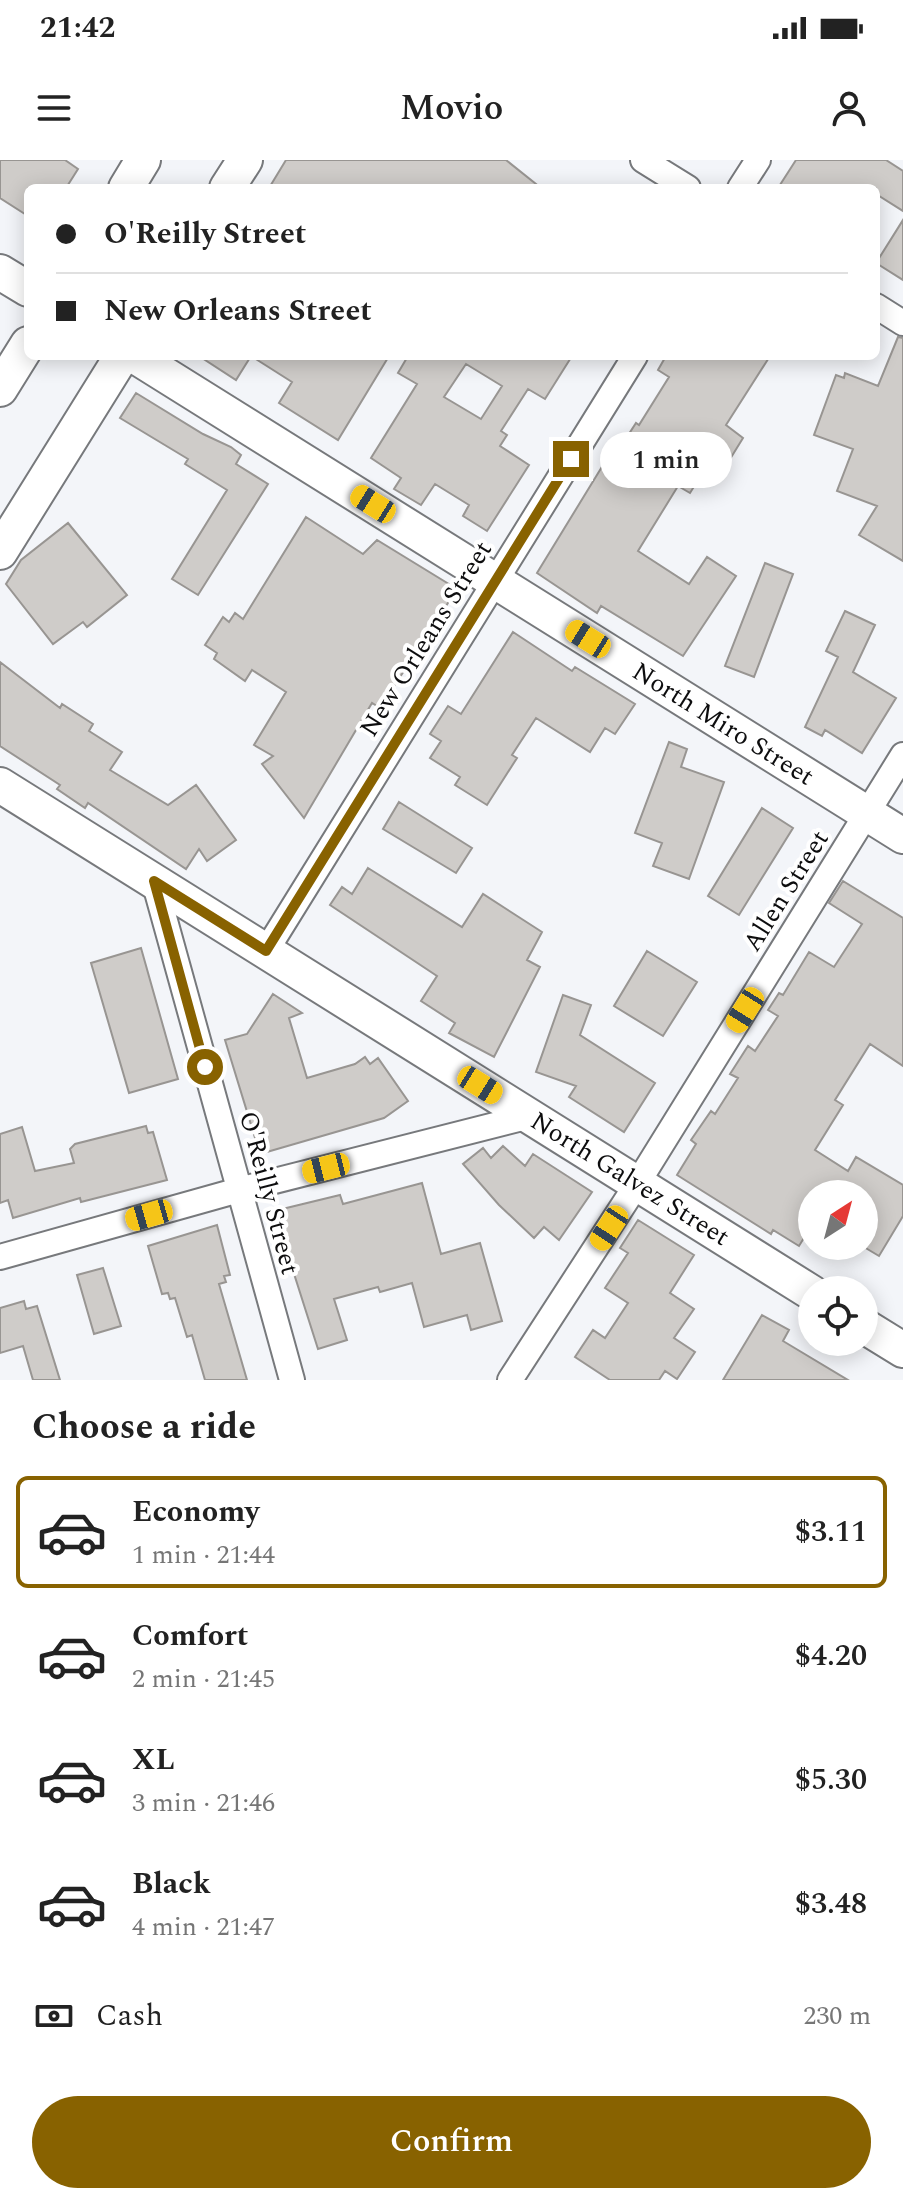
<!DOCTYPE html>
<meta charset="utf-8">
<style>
body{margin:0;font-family:Spectral,serif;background:#f6f6f6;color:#222;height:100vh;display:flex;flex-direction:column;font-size:30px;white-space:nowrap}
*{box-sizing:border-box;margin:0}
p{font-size:26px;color:#767676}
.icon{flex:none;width:44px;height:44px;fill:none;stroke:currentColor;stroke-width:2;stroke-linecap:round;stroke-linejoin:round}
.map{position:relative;height:1220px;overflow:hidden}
.drawer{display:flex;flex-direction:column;background:#fff;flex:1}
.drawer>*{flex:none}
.banner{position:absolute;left:24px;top:24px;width:856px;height:176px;border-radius:12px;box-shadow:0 4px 20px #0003;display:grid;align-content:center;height:176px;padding:0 32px;background:#fff}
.needle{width:52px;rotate:36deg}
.controls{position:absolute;left:798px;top:1020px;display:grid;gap:16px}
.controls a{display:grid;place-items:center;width:80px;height:80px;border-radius:50%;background:#fff;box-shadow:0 4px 20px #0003;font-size:40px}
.end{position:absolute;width:36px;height:36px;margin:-18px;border:10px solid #886200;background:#fff;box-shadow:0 0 0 4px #fff}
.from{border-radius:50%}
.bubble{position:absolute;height:56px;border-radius:28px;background:#fff;box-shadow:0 4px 20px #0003;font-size:26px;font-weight:600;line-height:56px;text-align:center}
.car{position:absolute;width:24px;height:48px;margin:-24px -12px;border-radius:10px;box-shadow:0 0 6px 2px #0007;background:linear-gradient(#f5c518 24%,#345 0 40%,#f5c518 0 76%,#345 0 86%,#f5c518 0)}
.banner b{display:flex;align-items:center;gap:28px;height:76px;font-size:30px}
.banner b+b{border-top:2px solid #e0e0e0}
.banner i{width:20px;height:20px;background:#222}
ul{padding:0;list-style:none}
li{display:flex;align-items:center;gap:24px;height:112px;margin:0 16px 12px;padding:0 16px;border:4px solid transparent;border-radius:12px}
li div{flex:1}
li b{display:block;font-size:30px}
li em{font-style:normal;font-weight:600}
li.on{border-color:#886200}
li>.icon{width:72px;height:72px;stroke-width:1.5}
h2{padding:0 32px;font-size:36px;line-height:96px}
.pay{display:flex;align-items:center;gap:20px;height:88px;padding:0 32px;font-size:30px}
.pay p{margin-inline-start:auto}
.action{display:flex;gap:16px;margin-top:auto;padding:16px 32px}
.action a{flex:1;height:92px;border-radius:48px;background:#886200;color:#fff;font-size:32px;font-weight:600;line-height:92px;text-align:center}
.status{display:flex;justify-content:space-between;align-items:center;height:56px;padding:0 40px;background:#fff;direction:ltr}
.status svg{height:22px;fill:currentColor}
header{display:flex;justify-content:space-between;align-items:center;height:104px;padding:0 32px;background:#fff;font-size:36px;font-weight:600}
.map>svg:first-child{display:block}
.building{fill:#cfccc9;stroke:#989592;stroke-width:2;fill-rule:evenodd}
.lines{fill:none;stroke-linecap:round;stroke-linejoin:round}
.street-casing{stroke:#77797c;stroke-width:28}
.secondary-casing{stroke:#77797c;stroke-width:38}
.street{stroke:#fff;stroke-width:24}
.secondary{stroke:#fff;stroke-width:34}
.route{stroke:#886200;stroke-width:10}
.labels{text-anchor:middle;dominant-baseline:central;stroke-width:8;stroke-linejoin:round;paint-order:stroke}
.street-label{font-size:26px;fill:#0d0d0e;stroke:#fff}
</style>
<div class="status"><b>21:42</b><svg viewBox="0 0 49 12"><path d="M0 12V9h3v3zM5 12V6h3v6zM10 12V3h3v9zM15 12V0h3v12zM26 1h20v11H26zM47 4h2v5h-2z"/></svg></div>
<header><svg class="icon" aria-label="menu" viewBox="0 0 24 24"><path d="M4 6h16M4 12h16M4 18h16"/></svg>Movio<svg class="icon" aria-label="person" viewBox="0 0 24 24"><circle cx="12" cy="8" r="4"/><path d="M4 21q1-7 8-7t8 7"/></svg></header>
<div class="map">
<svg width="903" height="1220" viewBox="0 0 903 1220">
<rect width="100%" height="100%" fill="#f3f5f9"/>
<path class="building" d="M0,0H65L78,9L66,28H28V56L0,38Z
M286,0H506L541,28H269Z
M796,0H886L903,11V51L876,34V28H778Z
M903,60V120L876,103Z
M898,177L903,178V401L859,375L877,346L837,331L853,289L814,275L836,215L844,218L845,213L878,226Z
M199,196H251L236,220Z
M251,196H389L338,280L279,243L292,222Z
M408,196H572L545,239L528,229L501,271L507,275L500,286L529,305L487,371L463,356L469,345L435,324L421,345L394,329L401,318L371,298L417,224L398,213ZM466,204L502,226L481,259L444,237Z
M666,196H770L726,265L743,278L727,304L713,296L690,333L678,326L638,391L689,424L707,397L736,416L683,496L601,446L597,453L537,413L611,292L616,294L636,263L639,265L669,217L658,210Z
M136,233L203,274L231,287L241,295L236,304L268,324L198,435L172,419L227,330L185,304L188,299L120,258Z
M306,357L363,394L377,380L457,429L380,548L372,543L304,658L262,604L273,596L254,585L286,532L252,510L245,521L214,499L217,493L205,485L223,457L229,462L235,453L243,459Z
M68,363L127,435L87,467L83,462L53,484L6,424L21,400Z
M765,403L793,414L754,517L725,506Z
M845,451L875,465L853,512L896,538L862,593L825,570L822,576L805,567L838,497L826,491Z
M513,472L572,511L575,507L635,544L615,574L605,568L590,592L536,558L512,595L517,598L487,645L455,625L460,617L430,598L441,581L430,574L448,546L461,554Z
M0,502L60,548L62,544L93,564L89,571L122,592L110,610L168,645L196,625L236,680L207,701L199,689L186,709L88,643L85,648L57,629L60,625L0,586Z
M669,582L687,589L681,607L724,622L689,719L653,706L662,683L635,673Z
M399,642L472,688L456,713L383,669Z
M762,648L793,668L739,755L708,736Z
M368,708L462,767L483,734L542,772L527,800L540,807L494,897L449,873L455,863L421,841L437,816L330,745L342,727L352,734Z
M843,721L903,758V906L870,884L835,940L843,945L815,990L848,1011L856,997L903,1025V1056L879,1096L864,1087V1034H812V1065L799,1086L773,1070L771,1074L677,1015L696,984L691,980L711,951L715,954L738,918L730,914L748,886L755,891L778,856L768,850L779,833L783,835L809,792L834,807L862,764L829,743Z
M141,788L178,919L129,933L91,803Z
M647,791L697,822L663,876L614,846Z
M273,834L302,853L289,858L307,918L355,904L365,897L370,904L378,898L408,941L384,958L260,994L225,880L247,874Z
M563,835L591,845L580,875L655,923L624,972L569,937L576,926L536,912Z
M146,966L148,973L153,972L167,1020L81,1042L80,1038L13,1058L8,1040L0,1043V974L22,967L35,1011L74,1003L70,989L75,984Z
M503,986L525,1006L533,994L592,1032L559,1080L544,1067L534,1078L499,1045L463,1004L483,988L491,998Z
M422,1023L441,1094L480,1083L502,1161L471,1170L467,1155L424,1167L412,1123L380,1132L378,1127L334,1139L347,1180L318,1189L274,1051L340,1035L343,1044Z
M638,1060L694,1095L670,1133L694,1149L674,1178L695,1192L677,1219L665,1211L659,1220H610L575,1197L593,1170L605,1178L628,1143L605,1128L628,1093L620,1088Z
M217,1065L230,1115L224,1116L226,1122L219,1124L247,1220H205L192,1175L187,1177L175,1138L170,1139L168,1133L162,1134L148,1086Z
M103,1108L121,1166L94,1174L77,1115Z
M24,1141L26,1149L37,1146L60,1220H33L23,1186L0,1193V1148Z
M762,1155L789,1170L783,1181L848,1220H723Z"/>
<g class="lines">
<defs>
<path id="street" d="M643,0L688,28
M740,28L758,0
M876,146L903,163
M154,721L292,1220
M266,791L635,196
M0,1097L239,1030L530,956
M510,1220L637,1024L903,595"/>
<path id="secondary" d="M126,28L143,0
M227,28L245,0
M0,112L28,129
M135,196L903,676
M0,229L28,184
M0,392L122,196
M0,625L812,1133
M864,1166L903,1190"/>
</defs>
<use href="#street" class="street-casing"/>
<use href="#secondary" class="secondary-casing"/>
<use href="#street" class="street"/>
<use href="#secondary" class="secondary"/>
</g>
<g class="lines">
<path class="route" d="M205,907L154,721L266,791L571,299"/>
</g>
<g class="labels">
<g class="street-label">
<text transform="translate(426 479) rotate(-58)">New Orleans Street</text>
<text transform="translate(723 564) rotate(32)">North Miro Street</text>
<text transform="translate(786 731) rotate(-58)">Allen Street</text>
<text transform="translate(630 1019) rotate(32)">North Galvez Street</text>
<text transform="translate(269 1033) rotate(75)">O'Reilly Street</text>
</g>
</g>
</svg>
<div class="controls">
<a><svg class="needle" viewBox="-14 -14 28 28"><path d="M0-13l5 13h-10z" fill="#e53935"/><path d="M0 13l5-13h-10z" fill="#767676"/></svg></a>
<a><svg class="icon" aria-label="locate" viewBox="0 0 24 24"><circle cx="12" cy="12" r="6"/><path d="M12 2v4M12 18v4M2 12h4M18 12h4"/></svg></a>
</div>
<i class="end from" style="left:205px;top:907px"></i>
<i class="end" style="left:571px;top:299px"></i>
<div class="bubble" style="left:600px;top:272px;width:132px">1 min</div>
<i class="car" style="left:373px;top:344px;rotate:302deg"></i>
<i class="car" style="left:588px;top:479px;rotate:302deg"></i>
<i class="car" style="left:745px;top:850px;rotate:212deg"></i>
<i class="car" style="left:480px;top:925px;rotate:122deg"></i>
<i class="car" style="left:326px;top:1008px;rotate:256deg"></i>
<i class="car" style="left:149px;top:1055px;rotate:254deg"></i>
<i class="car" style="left:609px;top:1068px;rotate:213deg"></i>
<div class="banner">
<b><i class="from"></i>O'Reilly Street</b>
<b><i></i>New Orleans Street</b>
</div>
</div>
<section class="drawer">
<h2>Choose a ride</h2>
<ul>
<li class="on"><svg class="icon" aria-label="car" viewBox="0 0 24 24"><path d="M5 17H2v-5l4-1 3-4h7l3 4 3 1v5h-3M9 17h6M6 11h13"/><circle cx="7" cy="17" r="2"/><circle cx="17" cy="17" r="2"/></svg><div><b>Economy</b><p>1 min · 21:44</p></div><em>$3.11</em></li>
<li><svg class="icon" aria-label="car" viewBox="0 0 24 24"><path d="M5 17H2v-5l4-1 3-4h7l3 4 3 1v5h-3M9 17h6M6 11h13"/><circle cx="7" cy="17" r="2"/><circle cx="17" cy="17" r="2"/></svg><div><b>Comfort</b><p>2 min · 21:45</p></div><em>$4.20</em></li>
<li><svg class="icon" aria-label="car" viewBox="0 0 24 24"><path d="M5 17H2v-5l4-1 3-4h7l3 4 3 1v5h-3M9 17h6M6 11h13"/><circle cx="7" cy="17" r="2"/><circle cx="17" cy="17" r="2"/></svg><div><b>XL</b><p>3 min · 21:46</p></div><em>$5.30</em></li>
<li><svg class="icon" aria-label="car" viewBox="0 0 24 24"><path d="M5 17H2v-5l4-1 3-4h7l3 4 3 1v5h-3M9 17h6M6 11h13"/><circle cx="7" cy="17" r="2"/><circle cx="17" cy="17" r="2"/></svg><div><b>Black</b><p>4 min · 21:47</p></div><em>$3.48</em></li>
</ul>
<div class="pay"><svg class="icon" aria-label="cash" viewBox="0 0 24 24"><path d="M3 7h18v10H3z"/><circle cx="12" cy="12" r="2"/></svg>Cash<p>230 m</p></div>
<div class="action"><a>Confirm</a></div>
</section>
